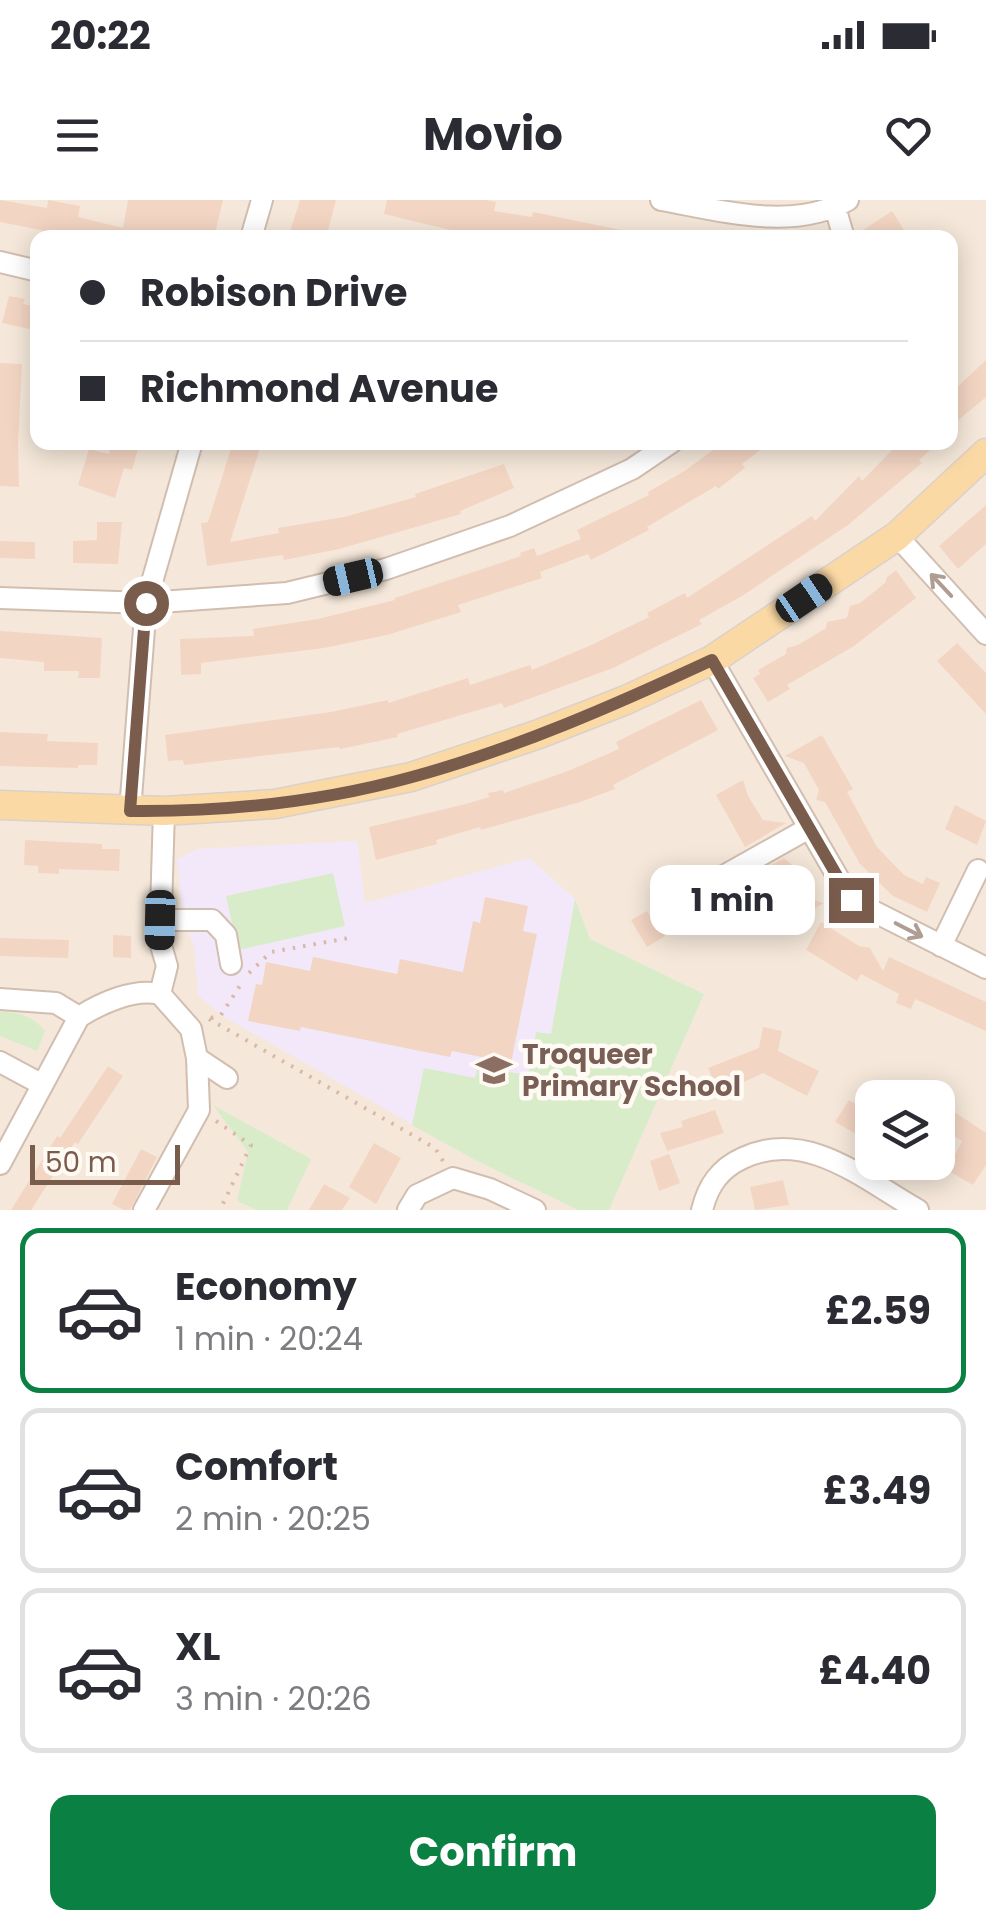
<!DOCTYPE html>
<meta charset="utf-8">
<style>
body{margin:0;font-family:Poppins,sans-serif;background:#f2f2f3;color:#2b2b33;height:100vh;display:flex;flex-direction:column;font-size:38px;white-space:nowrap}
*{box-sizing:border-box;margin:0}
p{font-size:32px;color:#7c7c81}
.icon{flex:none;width:55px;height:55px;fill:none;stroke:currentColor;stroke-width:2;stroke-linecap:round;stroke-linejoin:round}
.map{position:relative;height:1010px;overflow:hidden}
.details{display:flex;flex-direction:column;background:#fff;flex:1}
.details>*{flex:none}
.banner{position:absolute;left:30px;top:30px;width:928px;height:220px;border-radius:20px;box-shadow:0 5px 25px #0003;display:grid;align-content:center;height:220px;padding:0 50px;background:#fff}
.tools{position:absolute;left:855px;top:880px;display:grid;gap:20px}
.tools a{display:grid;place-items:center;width:100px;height:100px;border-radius:20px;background:#fff;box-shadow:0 5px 25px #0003;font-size:50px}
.scale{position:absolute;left:30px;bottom:25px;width:150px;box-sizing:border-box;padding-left:10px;border:5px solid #7a5c4d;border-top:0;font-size:28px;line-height:35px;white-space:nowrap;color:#7a5c4d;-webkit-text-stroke:8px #fffaf3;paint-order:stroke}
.end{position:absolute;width:45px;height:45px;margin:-22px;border:12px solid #7a5c4d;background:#fff;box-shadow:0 0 0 5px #fff}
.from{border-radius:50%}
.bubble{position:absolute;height:70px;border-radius:20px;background:#fff;box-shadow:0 5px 25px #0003;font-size:32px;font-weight:700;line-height:70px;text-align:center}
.car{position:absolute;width:30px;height:60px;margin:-30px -15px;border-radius:12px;box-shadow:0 0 8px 2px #0007;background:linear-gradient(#222 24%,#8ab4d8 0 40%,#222 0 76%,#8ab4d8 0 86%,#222 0)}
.banner b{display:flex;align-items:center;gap:35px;height:95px;font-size:38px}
.banner b+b{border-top:2px solid #e1e1e2}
.banner i{width:25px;height:25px;background:#2b2b33}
ul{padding:18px 0 0;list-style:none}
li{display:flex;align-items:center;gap:30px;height:165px;margin:0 20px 15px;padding:0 30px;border:5px solid #e1e1e2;border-radius:20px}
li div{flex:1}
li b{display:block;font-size:38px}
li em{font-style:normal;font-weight:700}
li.selected{border-color:#0b8043}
li>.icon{width:90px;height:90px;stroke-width:1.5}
.action{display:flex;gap:20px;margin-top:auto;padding:20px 50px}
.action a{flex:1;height:115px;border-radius:20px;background:#0b8043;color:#fff;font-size:40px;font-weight:700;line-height:115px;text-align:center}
.status{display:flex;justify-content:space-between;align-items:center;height:70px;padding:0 50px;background:#fff;direction:ltr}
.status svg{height:28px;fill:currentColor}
header{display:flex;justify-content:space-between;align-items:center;height:130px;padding:0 50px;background:#fff;font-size:45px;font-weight:700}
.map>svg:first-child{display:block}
.residential{fill:#f5e8da;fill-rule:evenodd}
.education{fill:#f3e8fa}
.green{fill:#d8ecc9}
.building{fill:#f3d5c3}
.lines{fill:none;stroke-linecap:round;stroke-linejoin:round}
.minor-casing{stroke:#d1beb0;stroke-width:24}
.major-casing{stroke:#dad1cd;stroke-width:31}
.path{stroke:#d9b8a5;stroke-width:4;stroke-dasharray:2.5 8;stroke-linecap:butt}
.minor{stroke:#fff;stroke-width:20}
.major{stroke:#fbd9a5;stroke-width:28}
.oneway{stroke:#af9d94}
.route{stroke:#7a5c4d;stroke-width:12}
.labels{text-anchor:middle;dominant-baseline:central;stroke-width:9;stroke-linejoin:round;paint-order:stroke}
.education-label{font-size:28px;font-weight:bold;fill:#785e54;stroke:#fffaf3;text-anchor:start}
</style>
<div class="status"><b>20:22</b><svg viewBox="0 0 49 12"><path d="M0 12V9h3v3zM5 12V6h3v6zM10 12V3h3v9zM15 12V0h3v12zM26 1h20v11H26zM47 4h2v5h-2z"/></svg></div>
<header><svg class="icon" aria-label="menu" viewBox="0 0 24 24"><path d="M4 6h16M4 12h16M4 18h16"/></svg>Movio<svg class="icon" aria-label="heart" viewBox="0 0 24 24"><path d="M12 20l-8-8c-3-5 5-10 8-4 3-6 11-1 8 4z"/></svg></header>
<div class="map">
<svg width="986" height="1010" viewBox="0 0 986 1010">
<rect width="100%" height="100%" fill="#fdf6ec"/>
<path class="residential" d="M0,0H986V1010H0ZM38,38H950V242H38ZM872,898H938V962H872Z"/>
<path class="education" d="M357,641L365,703L529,658L575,699L590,739L704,794L609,1010H578L473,959L221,815L198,795L194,747L183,718L177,659L198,649Z"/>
<path class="green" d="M333,673L345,726L238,750L226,696Z
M575,699L590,739L704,794L609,1010H578L473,959L412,925L424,868L475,878L478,867L528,875L536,832L551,834Z
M0,812C18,812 33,816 45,831L37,851L0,836Z
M213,905L311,959L287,1010H257L237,1001L248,952Z"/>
<path class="building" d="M0,0L47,8L48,0L80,6L78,17L123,28L128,0H223L214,38H59L60,34L0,22Z
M300,0H336L326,38H288Z
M387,0H486L496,2L494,11L532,17L533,12L621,30L620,38H484L384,14Z
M892,11L909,38H857V34Z
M9,96L25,99L23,104L38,107V131L2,123Z
M986,160V197L950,227V194Z
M0,163L22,164L18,241L19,287L0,286Z
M112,242H140L132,270L124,268L115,298L78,285L89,249L109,254Z
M233,242H262L230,342L279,333L278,328L344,317L416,297L415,294L504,264L514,288L460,311L461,314L339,349L284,360L283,355L207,366L201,323L208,322Z
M724,242H771L742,264L745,268L718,289L716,286L647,327L649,330L591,360L588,354L540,372L542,378L458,405L461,412L387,435L324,448L201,463V474L181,475L180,439L254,436L253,429L318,419L395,400V398L521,356L520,353L534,348L537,356L581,339L577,330L649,295L648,292L686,270Z
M900,242H939L919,260L922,263L848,325L742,396L699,420L702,424L613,468L504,508L502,503L397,534L398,537L340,549L339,547L184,565L183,560L168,561L165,535L331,512L388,500V503L468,478L470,485L530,465L532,470L589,446L649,417L647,413L685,393L687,398L812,316L815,321L859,276L862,281Z
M986,305V344L958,369L939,346Z
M97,322H122L118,364L73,363V341L97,340Z
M0,341L35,342V359L0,358Z
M896,370L916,398L854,446L787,485L790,489L768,502L753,478L760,474L758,470L786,454L787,448L798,445L826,428L827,422L847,418L850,406L860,403L885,383L887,377Z
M0,431L102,438L100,478H78L79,471H44V462L0,458Z
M957,443L986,473V514L937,461Z
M701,500L718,530L613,585L615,589L580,602L481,630L480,627L436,640L437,644L376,660L369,627L466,604L489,597L488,593L503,590L504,593L568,571L619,549L616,542Z
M0,532L48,534L47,541L98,543L97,565H78V568L0,566Z
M822,535L853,589L847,592L877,647L904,675L923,684L926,677L940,683L927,712L893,696L860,664L825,602L816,600L819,590L804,563L785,556Z
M743,580L748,596L763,620L786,623L745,647L716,595Z
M955,605L986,621L977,645L945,629Z
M25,640L102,644V649H120L119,671L59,669V674L38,673V666L24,665Z
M784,658L792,665L791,671L808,699L824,703L787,724L757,673Z
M485,697L528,706L523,731L537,734L511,863L452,851L450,857L301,827L300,831L248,821L256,784L262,785L266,762L310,771L313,757L397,774L400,759L463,772L473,721L480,723Z
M647,711L665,736L647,747L631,720Z
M821,722L859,746L870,748L883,771L889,757L986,802V831L915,799L911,809L896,803L899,794L861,774L857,781L806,750Z
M113,735L131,736V758L113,757Z
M0,738L69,740L68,758L0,756Z
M763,827L782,831L778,851L819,871L807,896L763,873L719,894L708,868L759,848Z
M108,866L123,876L78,944L75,942L31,1010H11L57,936L60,938Z
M849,900L872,914V943L835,922Z
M938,901L986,933V965L973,985L947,970L962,941L938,926Z
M715,910L724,933L667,951L660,933L683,927L681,921Z
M374,943L401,958L376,1004L349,987Z
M141,949L157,957L130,1010H124L112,1004Z
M669,954L680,983L659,991L650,961Z
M783,980L789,1005L755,1010L750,987Z
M324,984L350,998L342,1010H309Z"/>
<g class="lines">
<defs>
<path id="minor" d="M661,0C719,10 793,32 848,0
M835,7L844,38
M251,38L262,0
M0,62L38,71
M897,336L986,434
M0,398L146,403L287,393L386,369L510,326L632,269L672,242
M712,460L851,700L986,768
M130,611L146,403L192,242
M672,705L809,628
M160,720H212L226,735L231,764
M941,746L978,670
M160,794L167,766L160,742L164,611
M160,794L191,829L197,858L227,878
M0,799L56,803L79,817
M0,862L41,884
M0,964L79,817C101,803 134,788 160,794
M144,1010L199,910L197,858
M408,1010L417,995L453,978L490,989L535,1010
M702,1010C708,986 719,969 743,958C807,928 863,979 918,1010"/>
<path id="major" d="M0,605L164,611L275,604L411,577L539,534L626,500L712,460L897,336L986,253"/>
</defs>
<use href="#minor" class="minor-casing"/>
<use href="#major" class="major-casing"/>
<path class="path" d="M249,773L271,752L349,738
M211,818L221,815L243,781
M209,819L435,948L443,961
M216,921L251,945L220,1010"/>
<use href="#minor" class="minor"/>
<use href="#major" class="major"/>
</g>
<defs><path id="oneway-shaft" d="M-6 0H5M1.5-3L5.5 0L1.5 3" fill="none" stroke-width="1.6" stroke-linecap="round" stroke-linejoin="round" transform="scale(2.5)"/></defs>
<g class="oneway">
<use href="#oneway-shaft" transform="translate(941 385) rotate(-133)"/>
<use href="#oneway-shaft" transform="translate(909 730) rotate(27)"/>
</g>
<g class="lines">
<path class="route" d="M146,403L130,611C224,612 321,602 412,577C515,549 615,505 712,460L851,700"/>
</g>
<defs>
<symbol id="school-bare" viewBox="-9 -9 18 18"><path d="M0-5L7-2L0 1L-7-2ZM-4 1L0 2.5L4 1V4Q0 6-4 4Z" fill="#8d6e63" stroke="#fffaf3" stroke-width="2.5" paint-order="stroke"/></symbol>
</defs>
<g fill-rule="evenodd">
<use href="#school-bare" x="469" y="845" width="50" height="50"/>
</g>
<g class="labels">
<g class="education-label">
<text x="522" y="854">Troqueer<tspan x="522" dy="32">Primary School</tspan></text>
</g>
</g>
</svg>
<div class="tools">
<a><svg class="icon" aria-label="layers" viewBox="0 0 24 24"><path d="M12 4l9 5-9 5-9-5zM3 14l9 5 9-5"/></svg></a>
</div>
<div class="scale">50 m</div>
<i class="end from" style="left:146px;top:403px"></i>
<i class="end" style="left:851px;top:700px"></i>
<div class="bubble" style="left:650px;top:665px;width:165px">1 min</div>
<i class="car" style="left:353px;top:377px;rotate:257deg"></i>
<i class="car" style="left:804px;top:398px;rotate:56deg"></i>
<i class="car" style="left:160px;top:720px;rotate:181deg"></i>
<div class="banner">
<b><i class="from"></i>Robison Drive</b>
<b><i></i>Richmond Avenue</b>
</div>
</div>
<section class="details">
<ul>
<li class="selected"><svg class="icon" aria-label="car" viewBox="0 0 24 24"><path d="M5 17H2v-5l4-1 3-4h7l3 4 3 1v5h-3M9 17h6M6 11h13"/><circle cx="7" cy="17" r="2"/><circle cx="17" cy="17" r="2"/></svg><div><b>Economy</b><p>1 min · 20:24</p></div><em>£2.59</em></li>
<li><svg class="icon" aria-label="car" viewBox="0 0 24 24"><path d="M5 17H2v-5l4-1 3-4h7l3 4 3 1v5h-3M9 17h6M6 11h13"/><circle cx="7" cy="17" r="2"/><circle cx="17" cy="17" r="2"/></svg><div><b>Comfort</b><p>2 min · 20:25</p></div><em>£3.49</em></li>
<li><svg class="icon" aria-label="car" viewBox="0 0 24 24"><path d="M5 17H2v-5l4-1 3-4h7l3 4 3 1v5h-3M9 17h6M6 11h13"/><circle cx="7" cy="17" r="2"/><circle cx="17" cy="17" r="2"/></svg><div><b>XL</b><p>3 min · 20:26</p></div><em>£4.40</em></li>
</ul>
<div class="action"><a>Confirm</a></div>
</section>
